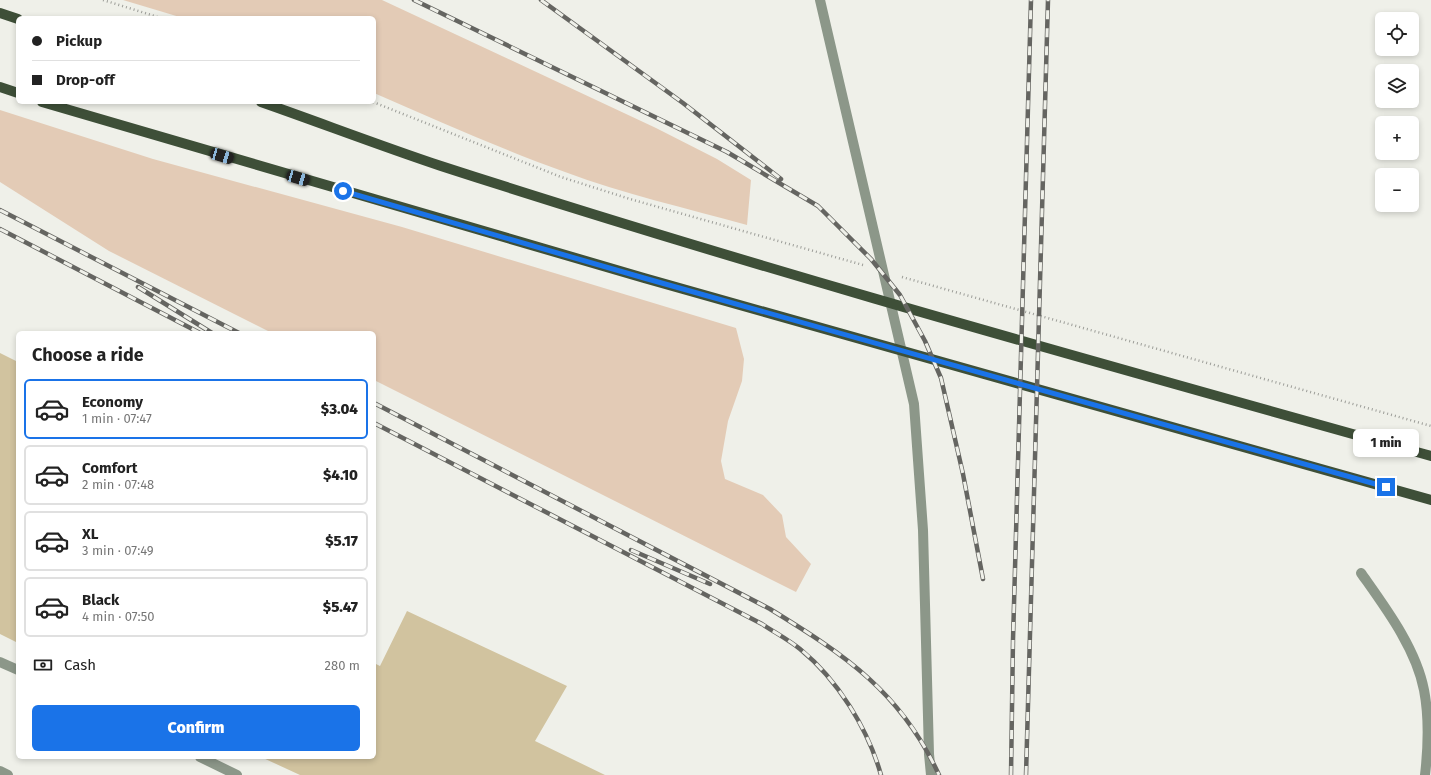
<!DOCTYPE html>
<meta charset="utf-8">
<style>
body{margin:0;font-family:"Fira Sans",sans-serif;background:#f6f6f6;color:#222;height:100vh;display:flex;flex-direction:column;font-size:15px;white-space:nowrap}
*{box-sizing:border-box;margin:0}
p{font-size:13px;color:#767676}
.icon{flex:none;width:22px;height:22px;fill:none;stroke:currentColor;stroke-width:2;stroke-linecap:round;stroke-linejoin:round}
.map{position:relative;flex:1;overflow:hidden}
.drawer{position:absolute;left:16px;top:331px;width:360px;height:428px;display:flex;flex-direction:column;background:#fff;border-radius:6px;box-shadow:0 2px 6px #0003}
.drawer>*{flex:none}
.banner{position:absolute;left:16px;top:16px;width:360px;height:88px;border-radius:6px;box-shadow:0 2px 6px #0003;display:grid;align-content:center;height:88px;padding:0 16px;background:#fff}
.controls{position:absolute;left:1375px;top:12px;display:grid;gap:8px}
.controls a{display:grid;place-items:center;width:44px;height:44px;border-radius:6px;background:#fff;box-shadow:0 2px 6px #0003;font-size:20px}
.end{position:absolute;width:18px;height:18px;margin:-9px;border:5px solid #1a73e8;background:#fff;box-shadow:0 0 0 2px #fff}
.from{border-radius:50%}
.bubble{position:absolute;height:28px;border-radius:6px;background:#fff;box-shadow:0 2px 6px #0003;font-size:13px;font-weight:800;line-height:28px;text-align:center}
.car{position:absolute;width:12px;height:24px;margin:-12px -6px;border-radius:5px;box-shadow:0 0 3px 1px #0007;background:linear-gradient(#222 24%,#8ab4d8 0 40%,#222 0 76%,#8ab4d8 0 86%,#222 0)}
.banner b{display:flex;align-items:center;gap:14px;height:38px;font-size:15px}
.banner b+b{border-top:1px solid #e0e0e0}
.banner i{width:10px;height:10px;background:#222}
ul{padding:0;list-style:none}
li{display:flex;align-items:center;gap:12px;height:60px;margin:0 8px 6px;padding:0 8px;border:2px solid #e0e0e0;border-radius:6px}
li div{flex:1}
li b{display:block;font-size:15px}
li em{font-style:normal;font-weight:800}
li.selected{border-color:#1a73e8}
li>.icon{width:36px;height:36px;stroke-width:1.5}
h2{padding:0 16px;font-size:18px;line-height:48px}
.pay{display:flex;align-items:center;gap:10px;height:44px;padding:0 16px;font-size:15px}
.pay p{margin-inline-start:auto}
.cta{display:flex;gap:8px;margin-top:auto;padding:8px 16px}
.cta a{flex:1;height:46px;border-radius:6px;background:#1a73e8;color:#fff;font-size:16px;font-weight:800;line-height:46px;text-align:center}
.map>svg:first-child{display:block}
.green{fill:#e3cbb6}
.building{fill:#d1c39f}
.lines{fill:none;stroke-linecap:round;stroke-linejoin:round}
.path{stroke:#9c9d98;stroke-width:2.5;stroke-dasharray:1 3;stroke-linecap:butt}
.minor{stroke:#8c9789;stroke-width:10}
.major{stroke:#3e4f38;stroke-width:10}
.rail-casing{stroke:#656561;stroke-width:4.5}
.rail{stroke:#eff0e9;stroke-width:3;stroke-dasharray:9;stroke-linecap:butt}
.route{stroke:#1a73e8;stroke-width:5}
</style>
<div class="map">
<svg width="1431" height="775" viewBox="0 0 1431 775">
<rect width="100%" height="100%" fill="#eff0e9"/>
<path class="green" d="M123,0H382L656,128L717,159L751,180L747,225C686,208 624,194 565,172C500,149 437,120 374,93V18H183Z
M0,110L153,159L402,227L736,328L744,359L742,381L728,421L721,461L725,479L763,495L782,515L786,537L811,564L796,592L374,380V333H272L109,251L0,182Z"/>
<path class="building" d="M0,353L18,362V643L0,634Z
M407,611L567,686L535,741L605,775H300L261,757H374V663L380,666Z"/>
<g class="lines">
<path class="path" d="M103,0L161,18
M373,102L561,177L630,199L863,265
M902,277L1431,426"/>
<path class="minor" d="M820,0L914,404L923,530L929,754L931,775
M1361,573C1385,607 1416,648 1424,690C1429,716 1428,749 1425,775
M0,662L18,670
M200,757L237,775
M0,771L8,775"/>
<path class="major" d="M0,13L18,19
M0,87L18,93
M42,102L644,278L1431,500
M261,102C321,123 381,146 441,166C768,272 1100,363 1431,456"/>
<defs>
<path id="rail" d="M414,0L727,152L818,206L871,259L900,295L925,341L941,378L963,474L983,579
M541,0L683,103L781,179
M0,210L239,333
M0,229L200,333
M138,287L212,333
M374,403L770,609C845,655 901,692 939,775
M374,423L762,624C774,632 789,640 800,649C838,680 868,729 881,775
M631,550L710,584
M1011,775L1013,640L1031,0
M1026,775L1048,0"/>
</defs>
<use href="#rail" class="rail-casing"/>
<use href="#rail" class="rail"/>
</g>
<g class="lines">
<path class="route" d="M343,191L644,278L1386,487"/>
</g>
</svg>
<div class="controls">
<a><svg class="icon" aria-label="locate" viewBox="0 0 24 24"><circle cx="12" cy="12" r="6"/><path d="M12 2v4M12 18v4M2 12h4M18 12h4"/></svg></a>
<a><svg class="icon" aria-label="layers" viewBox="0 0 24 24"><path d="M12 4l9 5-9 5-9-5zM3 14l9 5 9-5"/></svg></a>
<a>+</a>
<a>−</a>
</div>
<i class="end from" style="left:343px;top:191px"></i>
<i class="end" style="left:1386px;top:487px"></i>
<div class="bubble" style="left:1353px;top:429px;width:66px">1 min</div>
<i class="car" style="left:222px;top:156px;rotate:106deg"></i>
<i class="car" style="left:298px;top:178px;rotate:106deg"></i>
<div class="banner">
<b><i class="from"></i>Pickup</b>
<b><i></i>Drop-off</b>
</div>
<section class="drawer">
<h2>Choose a ride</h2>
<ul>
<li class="selected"><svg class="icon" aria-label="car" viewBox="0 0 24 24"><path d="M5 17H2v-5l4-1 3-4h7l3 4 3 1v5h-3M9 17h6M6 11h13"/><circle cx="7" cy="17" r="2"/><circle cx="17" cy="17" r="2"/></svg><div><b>Economy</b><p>1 min · 07:47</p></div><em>$3.04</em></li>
<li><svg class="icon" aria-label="car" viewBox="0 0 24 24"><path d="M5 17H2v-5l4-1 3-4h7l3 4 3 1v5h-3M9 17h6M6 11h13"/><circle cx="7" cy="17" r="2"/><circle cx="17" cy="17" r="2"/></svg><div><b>Comfort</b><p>2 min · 07:48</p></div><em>$4.10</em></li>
<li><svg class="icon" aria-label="car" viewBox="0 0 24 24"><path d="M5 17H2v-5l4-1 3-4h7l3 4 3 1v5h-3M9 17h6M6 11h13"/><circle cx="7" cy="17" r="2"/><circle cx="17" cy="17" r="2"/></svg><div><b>XL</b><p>3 min · 07:49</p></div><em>$5.17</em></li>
<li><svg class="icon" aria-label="car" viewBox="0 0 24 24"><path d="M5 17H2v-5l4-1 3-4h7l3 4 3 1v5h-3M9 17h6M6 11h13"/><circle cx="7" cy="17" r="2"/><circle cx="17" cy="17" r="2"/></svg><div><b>Black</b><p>4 min · 07:50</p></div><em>$5.47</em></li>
</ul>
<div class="pay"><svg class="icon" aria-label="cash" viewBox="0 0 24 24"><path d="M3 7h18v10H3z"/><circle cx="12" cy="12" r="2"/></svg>Cash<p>280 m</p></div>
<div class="cta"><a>Confirm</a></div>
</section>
</div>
